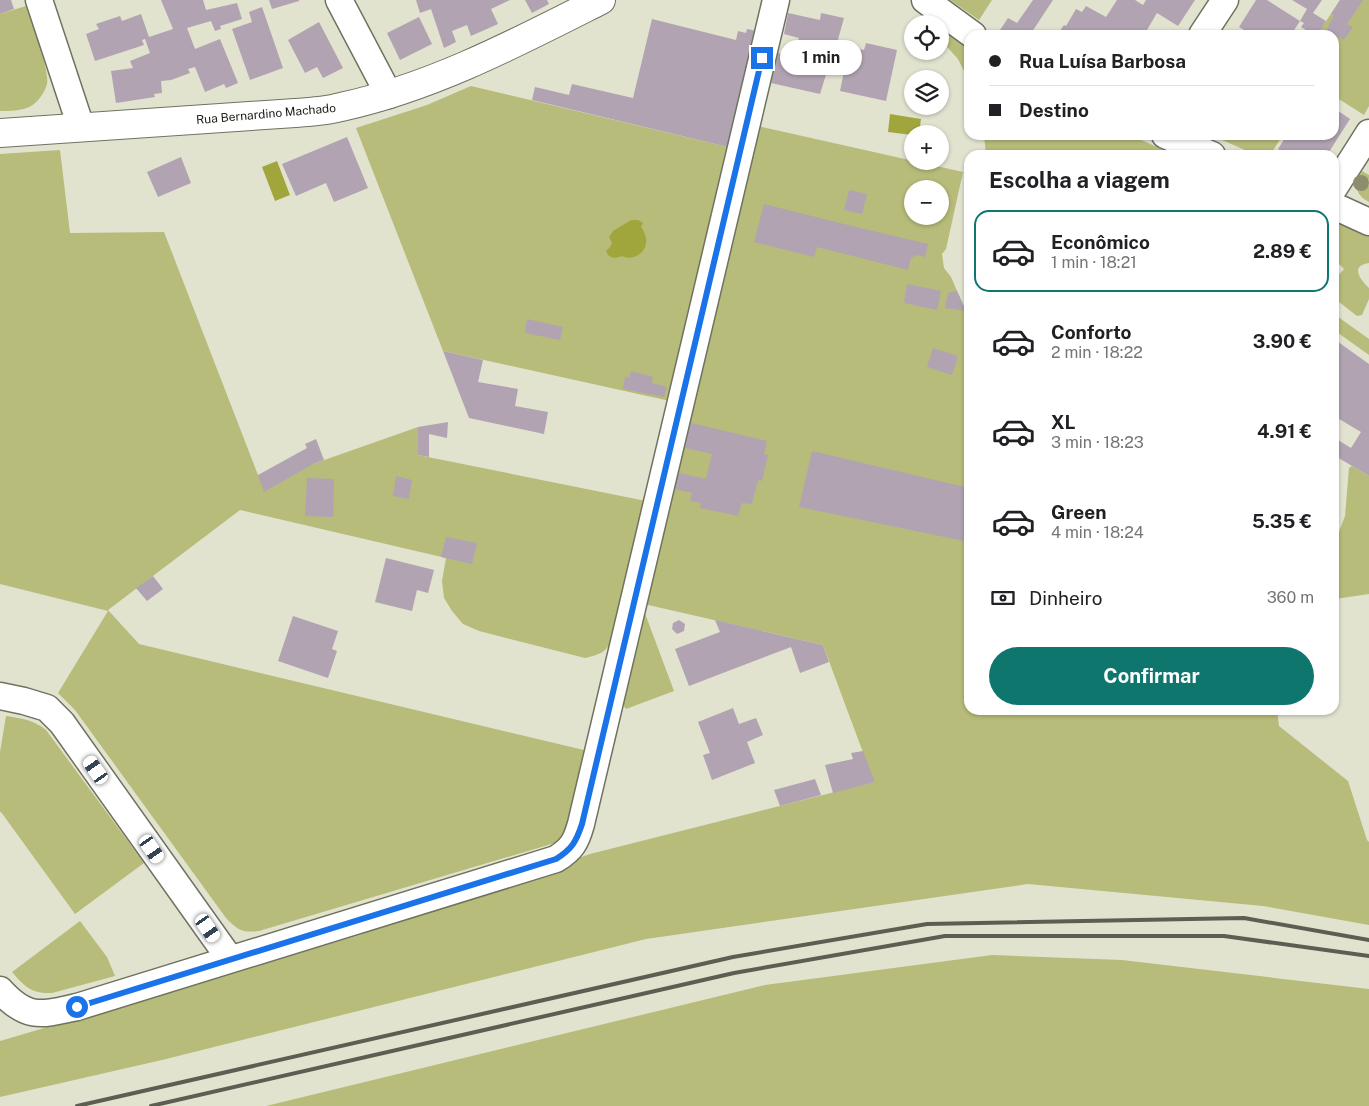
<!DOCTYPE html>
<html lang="pt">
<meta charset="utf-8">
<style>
body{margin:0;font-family:"Public Sans",sans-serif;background:#f6f6f6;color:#202124;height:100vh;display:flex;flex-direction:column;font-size:19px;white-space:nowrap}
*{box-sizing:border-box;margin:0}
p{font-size:16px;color:#757577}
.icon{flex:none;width:28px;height:28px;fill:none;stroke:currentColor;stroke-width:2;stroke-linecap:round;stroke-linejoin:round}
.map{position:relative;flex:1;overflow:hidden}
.drawer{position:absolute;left:964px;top:150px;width:375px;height:565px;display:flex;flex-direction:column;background:#fff;border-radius:15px;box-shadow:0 1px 4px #0004}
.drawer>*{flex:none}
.guide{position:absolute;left:964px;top:30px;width:375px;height:110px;border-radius:15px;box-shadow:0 1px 4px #0004;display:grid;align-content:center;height:110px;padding:0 25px;background:#fff}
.tools{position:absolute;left:904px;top:15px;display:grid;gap:10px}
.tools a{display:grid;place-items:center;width:45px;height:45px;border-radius:50%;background:#fff;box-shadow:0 1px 4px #0004;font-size:25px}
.end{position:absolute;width:22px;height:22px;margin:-11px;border:6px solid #1a73e8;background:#fff;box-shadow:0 0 0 2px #fff}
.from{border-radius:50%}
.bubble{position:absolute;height:35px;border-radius:18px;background:#fff;box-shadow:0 1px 4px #0004;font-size:16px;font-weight:700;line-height:35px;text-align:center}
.car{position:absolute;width:15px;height:30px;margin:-15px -8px;border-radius:6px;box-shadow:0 0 4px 1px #0007;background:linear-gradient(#fff 24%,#345 0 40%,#fff 0 76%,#345 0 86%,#fff 0)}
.guide b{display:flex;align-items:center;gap:18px;height:48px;font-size:19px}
.guide b+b{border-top:1px solid #e0e0e0}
.guide i{width:12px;height:12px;background:#202124}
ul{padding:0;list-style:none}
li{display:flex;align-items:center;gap:15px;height:82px;margin:0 10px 8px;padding:0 15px;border:2px solid transparent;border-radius:15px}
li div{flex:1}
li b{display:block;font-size:19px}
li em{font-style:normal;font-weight:700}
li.active{border-color:#0f766e}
li>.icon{width:45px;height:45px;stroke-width:1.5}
h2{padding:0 25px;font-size:22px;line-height:60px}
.pay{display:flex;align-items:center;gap:12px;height:55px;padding:0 25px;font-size:19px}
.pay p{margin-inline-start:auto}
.button{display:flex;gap:10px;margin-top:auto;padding:10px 25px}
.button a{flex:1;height:58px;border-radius:30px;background:#0f766e;color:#fff;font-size:20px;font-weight:700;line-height:58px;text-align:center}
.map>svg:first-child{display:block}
.green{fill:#b7bc7a;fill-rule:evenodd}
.water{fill:#a1a63c}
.building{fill:#b1a3b2}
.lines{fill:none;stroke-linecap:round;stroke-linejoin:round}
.minor-casing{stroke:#707260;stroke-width:29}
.secondary-casing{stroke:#707260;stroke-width:30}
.minor{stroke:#fff;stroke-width:26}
.secondary{stroke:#fff;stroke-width:28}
.rail{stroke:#5d5e52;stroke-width:4}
.tree{fill:#8b8d6c}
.route{stroke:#1a73e8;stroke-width:6}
.labels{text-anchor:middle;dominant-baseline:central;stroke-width:4.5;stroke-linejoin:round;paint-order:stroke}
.street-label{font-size:12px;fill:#1a1a13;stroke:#fff}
</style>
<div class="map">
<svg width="1369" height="1106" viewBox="0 0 1369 1106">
<rect width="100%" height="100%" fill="#e1e3cf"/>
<path class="green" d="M950,0H992L979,20Z
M1340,0H1369V106L1364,115L1334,96V35H1317Z
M26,6C31,22 50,70 47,84C45,92 38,102 31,106C22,111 9,111 0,111V14Z
M940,26L969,48V81L958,59L940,39Z
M471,86L728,147L670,401L443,351L356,128L427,105Z
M758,126L963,172L946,249L942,254L944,268L951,277L969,318V710H1277L1279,726L1348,781L1367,840L1369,842V925L1263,906L1028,884L646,939L162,1060L0,1097V1041L363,934L371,927L409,913L437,910L464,902L462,899L590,854L874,782L823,645L644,604ZM912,189H940V216H912Z
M984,135H1130L1175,155H986Z
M1211,135H1283L1270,155H1256Z
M60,150L70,233L164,232L258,475L313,464L418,427V455L646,501L615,635C607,651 603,654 585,658L479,631L463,624L452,611L444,598L442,581L446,558L240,510L108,610L139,644L588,751L565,840L259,931C241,933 238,930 226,918L75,710L58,693L108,611L0,584V154Z
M1362,171L1369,175V179L1366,184L1369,186V202C1354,194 1354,184 1362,171Z
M1334,220L1369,235V263C1349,266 1361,280 1369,288V299L1362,315L1357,316L1334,298V280L1344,269L1336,261L1334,263Z
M1334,314L1369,339V355L1334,330Z
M1352,466L1369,476V594L1342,598L1334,600V545L1345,516L1349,468Z
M643,608L674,691L626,709L621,702Z
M6,716C21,718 34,720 46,730L144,863L75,914L1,812H0V752Z
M80,921L107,957L115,976L52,993C32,994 25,987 12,972Z
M992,955L1122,960L1369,989V1106H266L765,985Z"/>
<path class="water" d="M890,114L921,119L919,134H912V135L888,132Z
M277,161L290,195L275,201L262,167Z
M631,220H638L643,223L641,227C644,231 647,237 646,243C645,254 632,261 622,256C616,258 613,259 608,255L606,251L610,247L612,243L609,237L613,231Z"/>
<path class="building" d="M0,0H11L14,9L0,14Z
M161,0H203L206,10L237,3L242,19L220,26L221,29L215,31L211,21L187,28L195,49L220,39L238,83L226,88L224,84L205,92L195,67L188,69L190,73L171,80L161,81L162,93L154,94L155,97L116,103L111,71L133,68L130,61L150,53L145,39L142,40L144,45L95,61L86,34L99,29L96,24L120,16L122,21L141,14L149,37L173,29Z
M269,0H299V1L272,9Z
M416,0H510L491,9L498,24L471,36L467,25L452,31L456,42L444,48L431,9L420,13Z
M525,0H547L549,4L532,13Z
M1033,0H1053L1030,35H1001L998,33L1008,18L1017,23Z
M1117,0H1135L1143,5L1146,0H1195L1178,26L1157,13L1144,35H1057L1064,25L1066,26L1076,9L1082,12L1086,6L1106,17Z
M1256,0H1267L1300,21L1291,35H1252L1239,27Z
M1292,0H1322L1313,13L1326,21L1320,31L1325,35H1314L1301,27L1304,23L1300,21L1307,9Z
M1340,0H1363L1347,24L1353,27L1344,40L1326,31L1334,15L1331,14Z
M262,7L283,68L250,80L232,29L252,22L249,12Z
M788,13L820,20L821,13L844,18L837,43L832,42L826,64L829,65L820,94L771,83L778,53L794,57L799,38L784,34Z
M419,17L432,44L400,60L387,33Z
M652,19L736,40L738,31L746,33L747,29L757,31L728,147L532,100L535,87L569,95L572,84L633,98Z
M319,22L343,68L323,78L317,67L305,73L288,40Z
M866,43L897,50L886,101L840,91L849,47L864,50Z
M1334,108L1350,119L1327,155H1287L1278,149L1287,135H1334Z
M347,137L368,188L334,202L326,183L296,196L282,164Z
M181,157L191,183L158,197L147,172Z
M849,190L867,194L862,214L844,210Z
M764,204L848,225L928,244L925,257L917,255L911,258L908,270L817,247L814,257L754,242Z
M907,284L941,291L937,310L904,303Z
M957,291L966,311L945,308L948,293Z
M527,319L563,327L560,340L525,333Z
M1334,339L1369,364V476L1337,457L1334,463V447L1338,440L1351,448L1361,432L1334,416Z
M933,348L958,356L952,375L927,367Z
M443,351L483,360L478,382L518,389L515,406L548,412L544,434L469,418Z
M631,371L653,377L652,383L667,387L664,397L623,389L625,377L629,378Z
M448,422L447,438L429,434V457L418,455V427Z
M687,422L767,441L764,454L768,455L762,481L758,480L752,504L742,503L738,516L700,508L701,503L690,501L692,493L671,488L675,472L706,479L712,454L681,447Z
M316,439L324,460L313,464L264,492L258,475L307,448L305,444Z
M812,451L969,488V542L799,507Z
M396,476L412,480L409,499L393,496Z
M307,478L334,479L333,517L305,516Z
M446,537L477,543L472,564L441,557Z
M386,558L434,570L428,593L417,590L412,611L375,602Z
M153,576L163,589L147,601L136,588Z
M293,616L338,631L332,649L337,651L328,678L278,661Z
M679,620L685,624L684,631L677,634L672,629L673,623Z
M715,620L823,645L829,662L800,673L791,647L689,686L675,649L720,632Z
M733,708L739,724L756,718L763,735L747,742L755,763L712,780L703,755L710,753L698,722Z
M863,751L875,782L833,793L825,765L853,759L851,753Z
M815,779L821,795L780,806L774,790Z"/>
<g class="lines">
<defs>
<path id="minor" d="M39,0L81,127
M339,0L389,95
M925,0L973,35
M1202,35L1225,0
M1165,135L1212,155
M1334,188L1369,133
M1334,206L1369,222
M0,696L24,701L47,708L62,723L230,959
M0,990C27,1020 41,1015 77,1007L556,859C572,849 576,842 581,824L776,0"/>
<path id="secondary" d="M0,133L295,113C310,112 326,111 341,107C433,87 518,42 601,0"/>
</defs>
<use href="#minor" class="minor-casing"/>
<use href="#secondary" class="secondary-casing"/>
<use href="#minor" class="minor"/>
<use href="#secondary" class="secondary"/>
<path class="rail" d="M77,1106L733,957L927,924L1244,918L1369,940
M151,1106L734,973L945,936H1224L1369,956"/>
</g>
<circle class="tree" cx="1361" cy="183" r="8"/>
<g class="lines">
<path class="route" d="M77,1007L556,859C572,849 576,842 582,824L762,58"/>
</g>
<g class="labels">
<g class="street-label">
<text transform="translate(266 114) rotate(-5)">Rua Bernardino Machado</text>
</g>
</g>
</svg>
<div class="tools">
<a><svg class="icon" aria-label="locate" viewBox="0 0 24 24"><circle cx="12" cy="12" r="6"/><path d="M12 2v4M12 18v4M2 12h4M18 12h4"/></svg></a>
<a><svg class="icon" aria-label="layers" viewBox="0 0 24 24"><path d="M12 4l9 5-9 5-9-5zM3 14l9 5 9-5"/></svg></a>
<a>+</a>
<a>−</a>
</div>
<i class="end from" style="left:77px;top:1007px"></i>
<i class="end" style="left:762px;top:58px"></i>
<div class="bubble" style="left:780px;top:40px;width:82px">1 min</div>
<i class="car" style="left:96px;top:770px;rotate:325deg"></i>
<i class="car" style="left:152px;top:849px;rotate:145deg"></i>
<i class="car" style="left:208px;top:928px;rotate:145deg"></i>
<div class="guide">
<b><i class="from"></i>Rua Luísa Barbosa</b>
<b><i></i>Destino</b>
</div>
<section class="drawer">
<h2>Escolha a viagem</h2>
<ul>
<li class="active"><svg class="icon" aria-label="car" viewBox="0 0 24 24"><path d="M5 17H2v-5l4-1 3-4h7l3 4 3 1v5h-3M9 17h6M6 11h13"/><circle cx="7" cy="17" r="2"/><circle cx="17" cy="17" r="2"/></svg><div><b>Econômico</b><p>1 min · 18:21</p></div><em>2.89 €</em></li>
<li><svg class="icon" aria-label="car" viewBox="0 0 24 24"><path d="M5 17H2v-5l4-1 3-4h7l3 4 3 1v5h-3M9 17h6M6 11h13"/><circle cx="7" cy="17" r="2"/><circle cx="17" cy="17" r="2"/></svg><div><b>Conforto</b><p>2 min · 18:22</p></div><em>3.90 €</em></li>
<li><svg class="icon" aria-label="car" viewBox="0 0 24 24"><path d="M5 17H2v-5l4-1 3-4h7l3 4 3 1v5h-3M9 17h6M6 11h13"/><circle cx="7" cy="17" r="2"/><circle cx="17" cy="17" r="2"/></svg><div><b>XL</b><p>3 min · 18:23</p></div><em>4.91 €</em></li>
<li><svg class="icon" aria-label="car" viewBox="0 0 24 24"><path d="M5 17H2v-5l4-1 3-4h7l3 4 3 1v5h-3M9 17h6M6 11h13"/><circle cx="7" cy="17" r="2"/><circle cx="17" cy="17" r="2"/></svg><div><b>Green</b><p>4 min · 18:24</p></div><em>5.35 €</em></li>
</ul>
<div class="pay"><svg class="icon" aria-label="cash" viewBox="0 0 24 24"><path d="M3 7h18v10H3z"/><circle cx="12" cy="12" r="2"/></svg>Dinheiro<p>360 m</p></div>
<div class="button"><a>Confirmar</a></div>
</section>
</div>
